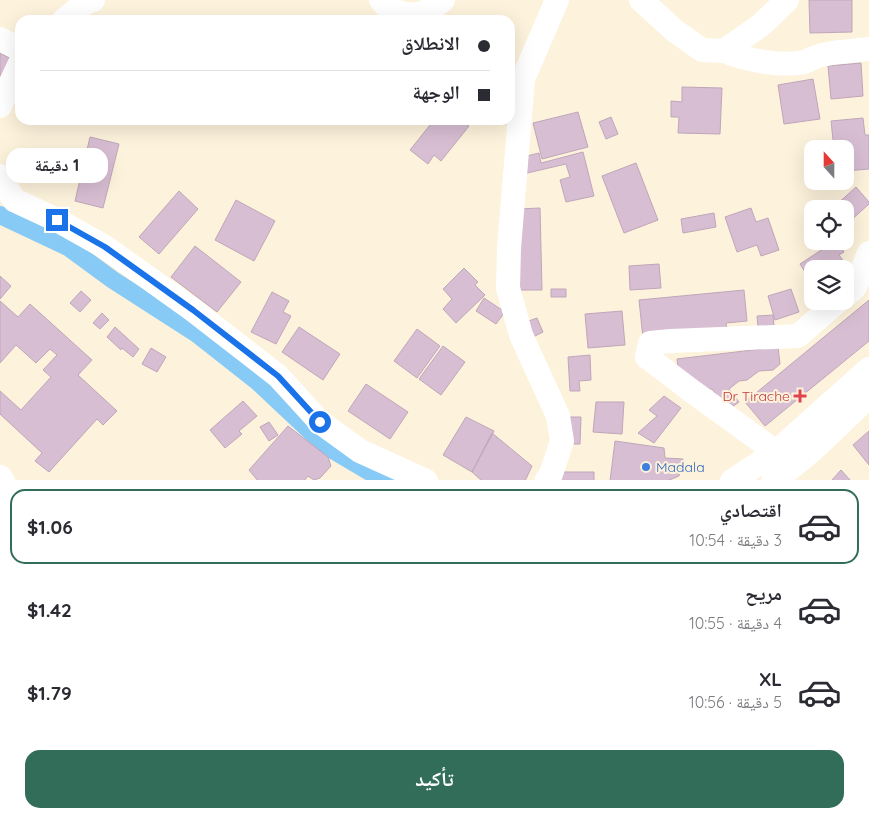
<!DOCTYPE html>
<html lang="ar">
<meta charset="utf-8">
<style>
body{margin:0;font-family:Quicksand,"Noto Naskh Arabic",sans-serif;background:#f7f7f7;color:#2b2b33;direction:rtl;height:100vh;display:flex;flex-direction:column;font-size:19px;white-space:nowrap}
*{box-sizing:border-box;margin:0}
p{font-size:16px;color:#7c7c81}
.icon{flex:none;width:28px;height:28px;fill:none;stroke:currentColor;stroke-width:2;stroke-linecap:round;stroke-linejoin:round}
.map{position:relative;height:480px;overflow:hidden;direction:ltr}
.side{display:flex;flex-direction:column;background:#fff;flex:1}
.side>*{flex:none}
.top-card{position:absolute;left:15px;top:15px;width:500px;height:110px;border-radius:15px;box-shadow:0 5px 20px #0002;direction:rtl;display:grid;align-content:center;height:110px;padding:0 25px;background:#fff}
.needle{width:32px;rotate:339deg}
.buttons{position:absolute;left:804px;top:140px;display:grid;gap:10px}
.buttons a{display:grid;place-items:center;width:50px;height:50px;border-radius:10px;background:#fff;box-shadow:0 5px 20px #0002;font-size:25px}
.end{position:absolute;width:22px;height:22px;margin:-11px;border:6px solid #1a73e8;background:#fff;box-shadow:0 0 0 2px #fff}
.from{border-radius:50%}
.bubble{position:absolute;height:35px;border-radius:15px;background:#fff;box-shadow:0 5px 20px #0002;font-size:16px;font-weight:800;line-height:35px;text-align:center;direction:rtl}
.top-card b{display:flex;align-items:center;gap:18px;height:48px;font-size:19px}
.top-card b+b{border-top:1px solid #e1e1e2}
.top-card i{width:12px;height:12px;background:#2b2b33}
ul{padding:9px 0 0;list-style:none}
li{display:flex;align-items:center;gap:15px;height:75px;margin:0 10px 8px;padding:0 15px;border:2px solid transparent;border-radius:15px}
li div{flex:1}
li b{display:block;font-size:19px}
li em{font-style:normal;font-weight:800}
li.selected{border-color:#316d58}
li>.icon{width:45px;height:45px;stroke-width:1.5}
.button{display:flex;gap:10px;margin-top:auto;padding:10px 25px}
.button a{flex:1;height:58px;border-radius:15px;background:#316d58;color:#fff;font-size:20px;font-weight:800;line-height:58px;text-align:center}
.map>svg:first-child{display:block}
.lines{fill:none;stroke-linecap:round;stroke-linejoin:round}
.canal{stroke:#87caf6;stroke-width:18}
.building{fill:#d8bed3;stroke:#bfa6ba}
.minor{stroke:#fff;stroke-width:24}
.route{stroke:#1a73e8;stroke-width:6}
.health-dot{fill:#e0444e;stroke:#fdf2db;stroke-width:2}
.shop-dot{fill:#3f7fe0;stroke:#fdf2db;stroke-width:2}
.labels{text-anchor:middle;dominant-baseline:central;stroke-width:4;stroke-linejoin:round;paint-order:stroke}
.health-label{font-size:14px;fill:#be3a42;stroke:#fdf2db;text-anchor:end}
.shop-label{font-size:14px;fill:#366cbe;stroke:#fdf2db;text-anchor:start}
</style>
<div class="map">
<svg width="869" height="481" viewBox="0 0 869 481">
<rect width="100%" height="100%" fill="#fdf2db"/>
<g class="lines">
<path class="canal" d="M0,215L68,247L113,280L197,334L258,382L326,446L375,475L391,481"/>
</g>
<path class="building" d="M809,0H852V32L810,33Z
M0,53L15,61L0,91Z
M861,63L863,96L831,99L828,66Z
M813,79L820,119L784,124L778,85Z
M682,87L722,88L720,134L678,133L679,117H671V101L682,102Z
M578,112L588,147L542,159L533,123Z
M611,117L618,134L606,139L599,122Z
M863,118L865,135H869V169L845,171V149H834L831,121Z
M434,120H462L469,126L441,161L434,155L428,164L410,150Z
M90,137L119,144L103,208L75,201Z
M583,152L594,196L566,202L560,180L570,177L566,164L523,174L519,158L539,153L541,163Z
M636,163L658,220L624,233L602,176Z
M856,187L869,202V204L849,222L845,218V209H837L835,206Z
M179,191L198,209L159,254L139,237Z
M236,200L275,221L254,261L215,240Z
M540,208L542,290H519L517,209Z
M751,208L756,222L768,218L779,250L761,256L757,245L737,252L725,217Z
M714,213L716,227L683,233L681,219Z
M835,241H838L844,252L839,255L844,262L840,265L842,269H812V283L800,264Z
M195,246L241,282L217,312L171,277Z
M659,264L661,288L630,290L629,266Z
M464,268L478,282L475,285L485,295L456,323L443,309L452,299L443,289Z
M0,276L11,286L0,299Z
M551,289H566V297H551Z
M791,289L799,312L775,320L768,296Z
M744,290L747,321L726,323L727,329L643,338L639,300Z
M81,291L91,300L80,312L70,303Z
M272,292L289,301L283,312L291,316L276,344L251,332Z
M484,298L505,312L496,324L476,311Z
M869,300V341L765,426L745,402Z
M0,301L18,317L30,304L92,360L78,375L117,411L103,425L97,419L49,472L35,461L42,453L0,414V391L21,410L51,377L43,370L57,355L50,349L36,363L16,345L0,363Z
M622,311L625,345L588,348L585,314Z
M102,313L109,320L100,329L93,323Z
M773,315L774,326L758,327L757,316Z
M537,318L543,332L533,337L526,322Z
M115,327L139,349L133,357L122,348L121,350L107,337Z
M299,327L340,354L323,380L282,352Z
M417,329L440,346L417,378L394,361Z
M443,346L465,362L441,395L419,379Z
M778,347L780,364L773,370L759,371L747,380L739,381L729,389L739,402L728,410L712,389L696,390L678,367L677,359Z
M151,348L166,357L157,372L142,364Z
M590,355L591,380L579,381L580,391H570L568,357Z
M366,384L408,412L390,439L348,411Z
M664,396L681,408L654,443L638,433L657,416L649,410Z
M243,401L257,416L239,431L242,434L225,448L210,430Z
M596,402H624L622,434L593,432Z
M466,417L494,431L472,472L443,455Z
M566,417H581L580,444H565Z
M269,422L278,435L269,441L260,427Z
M288,426L328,457L331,466L320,478L314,480L308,476L304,481H258L249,470Z
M869,431V465L853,445Z
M492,433L532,466L525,481H482L472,472Z
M615,441L664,448L665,458L683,459L679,476L667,481H610Z
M841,470L851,481H831Z
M555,472H594V481H554Z"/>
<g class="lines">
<path class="minor" d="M381,0C390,12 411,19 426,11C432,8 437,4 443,0
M641,0L675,31L702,50L724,51L761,25L787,0
M64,20L85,3L93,0
M0,39L20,49
M724,51C746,60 780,67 804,62C810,60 816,56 822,55C837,51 854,51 869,49
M0,106L20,63
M0,176L14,200L57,220L105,247L193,310L278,376L320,422L360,451L426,481
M845,296L855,287L869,253
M776,452L693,392L647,357L650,343L671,341L798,336L838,301
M0,477L3,481
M546,481L551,474L562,441L558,416L521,335L508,288L509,248L523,79L557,0
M732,481L776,452L869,369
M773,481C809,456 838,426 869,396"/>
</g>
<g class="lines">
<path class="route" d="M57,220L105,247L193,310L278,376L320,422"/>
</g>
<path class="health-dot" d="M797.5 388.5h5v5h5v5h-5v5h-5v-5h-5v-5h5z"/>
<circle class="shop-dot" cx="646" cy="467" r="5"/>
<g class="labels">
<g class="health-label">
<text x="790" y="396">Dr Tirache</text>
</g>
<g class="shop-label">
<text x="656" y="467">Madala</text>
</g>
</g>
</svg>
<div class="buttons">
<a><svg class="needle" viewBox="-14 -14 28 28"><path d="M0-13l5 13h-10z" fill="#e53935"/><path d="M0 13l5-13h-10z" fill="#7c7c81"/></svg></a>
<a><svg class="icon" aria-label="locate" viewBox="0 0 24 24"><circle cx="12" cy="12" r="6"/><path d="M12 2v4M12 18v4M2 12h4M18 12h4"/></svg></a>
<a><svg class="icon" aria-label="layers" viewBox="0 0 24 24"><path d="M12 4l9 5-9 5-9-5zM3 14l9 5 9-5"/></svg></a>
</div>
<i class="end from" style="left:320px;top:422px"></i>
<i class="end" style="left:57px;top:220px"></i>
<div class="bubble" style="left:6px;top:148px;width:102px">1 دقيقة</div>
<div class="top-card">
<b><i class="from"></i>الانطلاق</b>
<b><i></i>الوجهة</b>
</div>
</div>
<section class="side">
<ul>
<li class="selected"><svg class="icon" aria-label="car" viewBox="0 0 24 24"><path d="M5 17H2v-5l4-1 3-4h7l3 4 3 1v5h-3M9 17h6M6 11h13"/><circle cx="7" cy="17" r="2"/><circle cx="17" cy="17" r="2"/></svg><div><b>اقتصادي</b><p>3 دقيقة · 10:54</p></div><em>$1.06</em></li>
<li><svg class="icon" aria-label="car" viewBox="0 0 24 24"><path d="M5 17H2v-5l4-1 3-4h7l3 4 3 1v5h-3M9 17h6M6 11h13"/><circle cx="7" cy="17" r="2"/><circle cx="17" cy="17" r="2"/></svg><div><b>مريح</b><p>4 دقيقة · 10:55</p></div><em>$1.42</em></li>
<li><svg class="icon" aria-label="car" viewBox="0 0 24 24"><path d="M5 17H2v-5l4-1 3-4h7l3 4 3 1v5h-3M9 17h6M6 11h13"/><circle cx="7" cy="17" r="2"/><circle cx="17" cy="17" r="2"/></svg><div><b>XL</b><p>5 دقيقة · 10:56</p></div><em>$1.79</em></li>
</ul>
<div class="button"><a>تأكيد</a></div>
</section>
